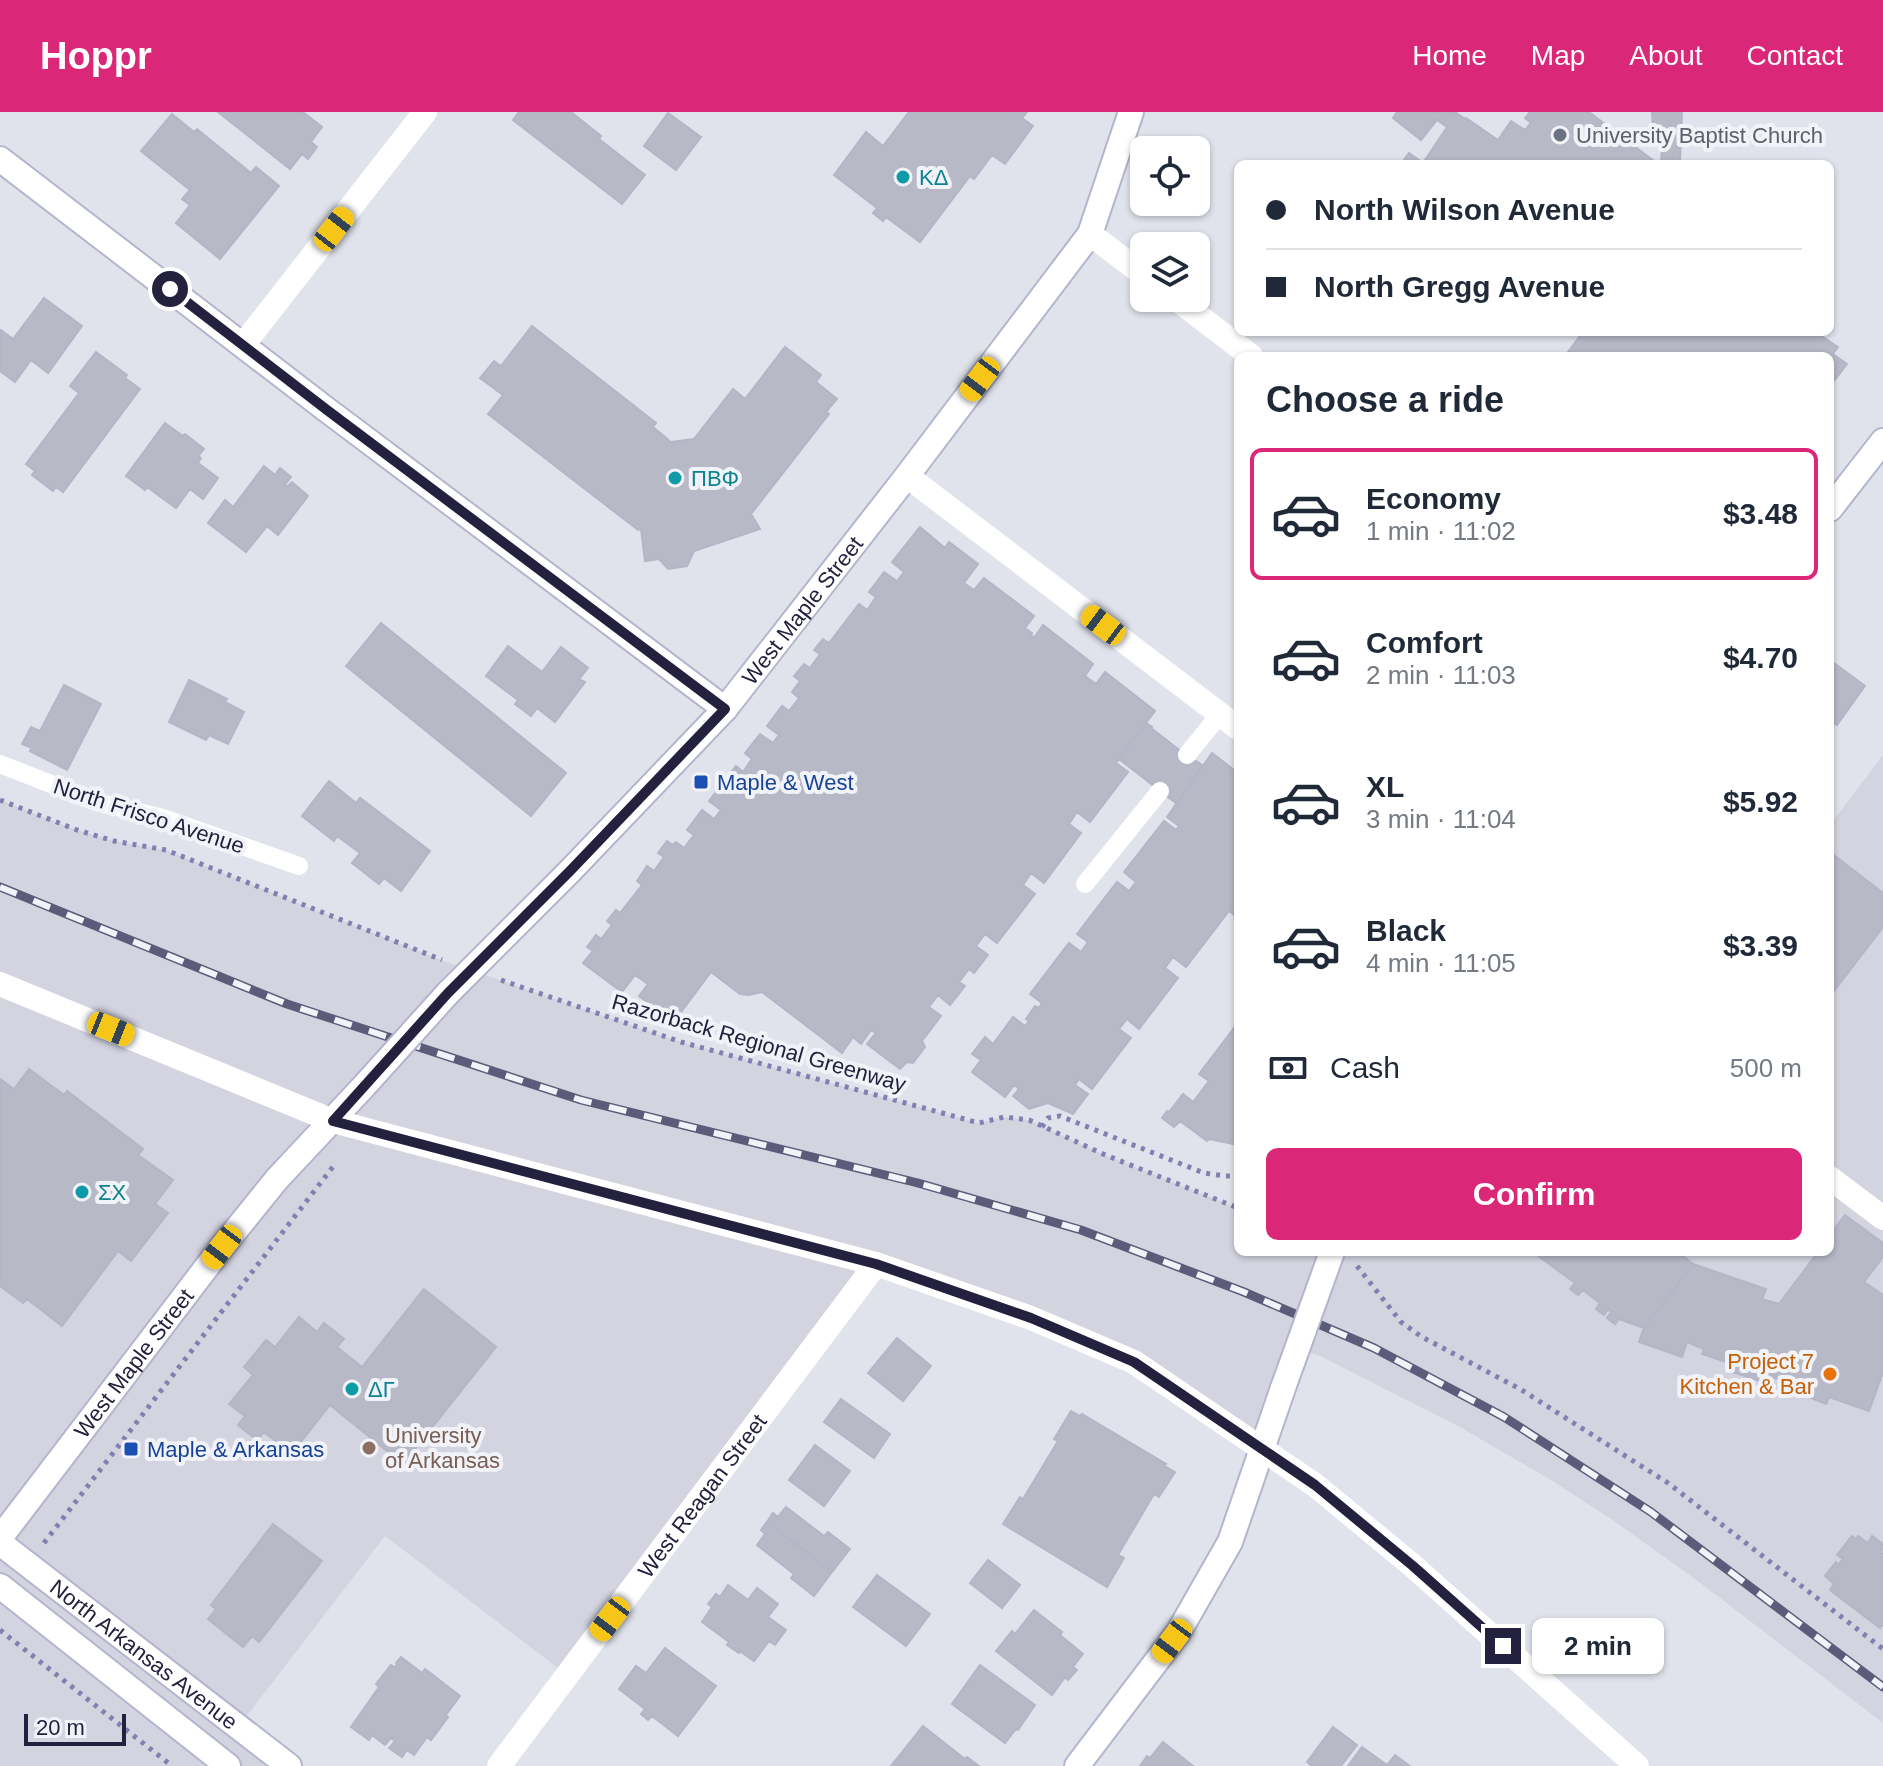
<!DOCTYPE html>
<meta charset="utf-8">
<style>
body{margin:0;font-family:Arial,sans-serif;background:#f2f2f3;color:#1f2937;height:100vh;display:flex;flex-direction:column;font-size:30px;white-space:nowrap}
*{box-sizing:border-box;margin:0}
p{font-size:26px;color:#747a83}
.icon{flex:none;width:44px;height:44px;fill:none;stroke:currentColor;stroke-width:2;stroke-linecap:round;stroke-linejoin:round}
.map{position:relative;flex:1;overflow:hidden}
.drawer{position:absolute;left:1234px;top:240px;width:600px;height:904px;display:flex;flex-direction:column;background:#fff;border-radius:12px;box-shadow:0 2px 6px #0004}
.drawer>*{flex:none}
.banner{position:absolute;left:1234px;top:48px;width:600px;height:176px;border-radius:12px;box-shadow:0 2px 6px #0004;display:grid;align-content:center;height:176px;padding:0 32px;background:#fff}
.controls{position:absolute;left:1130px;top:24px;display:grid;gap:16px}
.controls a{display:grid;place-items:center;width:80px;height:80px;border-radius:12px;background:#fff;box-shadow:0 2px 6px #0004;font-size:40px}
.scale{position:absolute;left:24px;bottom:20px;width:102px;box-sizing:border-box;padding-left:8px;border:4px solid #23213e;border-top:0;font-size:22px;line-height:28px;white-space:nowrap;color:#23213e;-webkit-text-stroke:6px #f2f3f9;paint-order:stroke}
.end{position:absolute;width:36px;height:36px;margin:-18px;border:10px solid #23213e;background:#fff;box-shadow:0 0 0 4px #fff}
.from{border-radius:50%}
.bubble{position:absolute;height:56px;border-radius:12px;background:#fff;box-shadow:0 2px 6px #0004;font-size:26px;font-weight:800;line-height:56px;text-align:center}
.car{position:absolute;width:24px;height:48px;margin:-24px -12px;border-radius:10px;box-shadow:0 0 6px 2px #0007;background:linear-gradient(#f5c518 24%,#345 0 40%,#f5c518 0 76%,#345 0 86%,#f5c518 0)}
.banner b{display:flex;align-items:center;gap:28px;height:76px;font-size:30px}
.banner b+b{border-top:2px solid #e0e1e3}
.banner i{width:20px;height:20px;background:#1f2937}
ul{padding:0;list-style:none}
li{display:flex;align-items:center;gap:24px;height:132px;margin:0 16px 12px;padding:0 16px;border:4px solid transparent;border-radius:12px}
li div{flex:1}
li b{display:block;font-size:30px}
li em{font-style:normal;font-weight:800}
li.selected{border-color:#db2777}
li>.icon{width:72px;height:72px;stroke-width:1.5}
h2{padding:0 32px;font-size:36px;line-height:96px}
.pay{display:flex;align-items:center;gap:20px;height:88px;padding:0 32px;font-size:30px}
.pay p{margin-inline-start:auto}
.primary-button{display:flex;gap:16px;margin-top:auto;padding:16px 32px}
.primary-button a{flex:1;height:92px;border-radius:12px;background:#db2777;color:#fff;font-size:32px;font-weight:800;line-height:92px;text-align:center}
header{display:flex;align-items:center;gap:48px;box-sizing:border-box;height:112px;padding:0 40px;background:#db2777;color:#fff}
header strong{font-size:38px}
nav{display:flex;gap:44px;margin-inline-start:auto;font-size:28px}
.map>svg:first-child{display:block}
.built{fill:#d3d4e0}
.building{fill:#b7b9c7;stroke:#b4b5c6;stroke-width:2}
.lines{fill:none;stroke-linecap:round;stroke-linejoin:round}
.secondary-casing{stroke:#b4b5cd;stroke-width:28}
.path{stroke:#8181b1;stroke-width:5;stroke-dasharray:4 6;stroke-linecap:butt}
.lane{stroke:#fff;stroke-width:18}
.street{stroke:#fff;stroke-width:24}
.secondary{stroke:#fff;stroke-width:24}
.rail-casing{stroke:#5d5b7a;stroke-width:9}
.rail{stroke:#f2f3f9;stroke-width:6;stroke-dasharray:18;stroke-linecap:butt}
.secondary-bridge-casing{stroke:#b4b5cd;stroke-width:28;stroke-linecap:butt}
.secondary-bridge{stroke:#fff;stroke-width:24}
.route{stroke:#23213e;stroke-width:10}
.worship-dot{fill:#6b7280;stroke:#f2f3f9;stroke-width:3}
.culture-dot{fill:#0f9aa8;stroke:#f2f3f9;stroke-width:3}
.transit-dot{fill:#1a4fb4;stroke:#f2f3f9;stroke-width:3}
.food-dot{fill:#e8710a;stroke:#f2f3f9;stroke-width:3}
.education-dot{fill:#8d6e63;stroke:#f2f3f9;stroke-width:3}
.labels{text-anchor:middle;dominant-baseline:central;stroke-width:8;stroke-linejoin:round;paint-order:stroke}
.worship-label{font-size:22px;fill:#5b616d;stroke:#f2f3f9;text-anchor:start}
.culture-label{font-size:22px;fill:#0d838f;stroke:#f2f3f9;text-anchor:start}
.street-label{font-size:22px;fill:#23213e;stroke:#f2f3f9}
.transit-label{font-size:22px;fill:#164399;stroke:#f2f3f9;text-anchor:start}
.food-label{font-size:22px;fill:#c56008;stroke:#f2f3f9;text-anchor:end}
.education-label{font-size:22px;fill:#785e54;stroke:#f2f3f9;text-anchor:start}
</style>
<header>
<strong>Hoppr</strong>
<nav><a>Home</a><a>Map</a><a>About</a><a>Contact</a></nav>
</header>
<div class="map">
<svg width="1883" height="1654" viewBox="0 0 1883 1654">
<rect width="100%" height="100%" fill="#e1e3ec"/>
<path class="built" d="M1883,643V1611L1699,1470L1611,1407L1551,1368L1458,1314L1320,1244L1297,1237L1261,1336L1134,1250L876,1152L567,1563L385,1424L239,1614L289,1654H0V688L77,718L114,729L166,738L444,849L681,930L979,1011L1004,1005L1029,1008L1103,1042L1238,1096V1140H1830V713Z"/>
<path class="building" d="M218,0H303L322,15L311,30L317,35L308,47L302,42L290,57Z
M519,0H571L601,24L599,27L645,63L622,92L513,8Z
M909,0H1027L1022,6L1033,14L1005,52L992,43L974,67L970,64L920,130L886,105L883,109L873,101L877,96L834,63L866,20L883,34Z
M1397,0H1455L1465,7L1466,6L1498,28L1511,9L1525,18L1531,11L1525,6L1530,0H1589L1658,52H1401L1409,41L1423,51L1447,15L1437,8L1421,28L1393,6Z
M1652,0H1682L1680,50L1682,52H1661L1663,16L1653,17Z
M668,1L701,25L676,58L644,34Z
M172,2L194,20L197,17L251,61L256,55L279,74L220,147L176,111L190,93L182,87L190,78L141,39Z
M44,186L82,214L48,261L31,248L15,270L0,259V219L1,218L13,227Z
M532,214L656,311L653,315L671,330L694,327L733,277L745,287L785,235L821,263L816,270L837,287L826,300L829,302L751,402L760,417L694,439L687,454L668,457L659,447L645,449L641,417L638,418L488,302L503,283L480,266L494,249L501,254Z
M1583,220H1815L1838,235L1833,242L1847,252L1830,274V244H1565Z
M96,240L127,263L125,266L140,277L63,380L56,375L53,379L32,363L35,359L26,352L79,281L70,274Z
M165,311L183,324L185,322L204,337L198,344L201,346L198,351L218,366L203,387L190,377L176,396L147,375L145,378L126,364Z
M264,354L275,363L280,356L291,365L285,373L287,375L292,370L308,384L278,423L267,414L246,440L208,411L225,388L233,395Z
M920,415L945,436L949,430L978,452L964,471L974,478L984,466L1034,504L1025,516L1032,521L1031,523L1034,526L1043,513L1093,552L1085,564L1096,572L1105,560L1155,599L1116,651L1128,660L1090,710L1077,700L1069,712L1081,721L1044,771L1031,761L1023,773L1035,782L997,831L985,822L976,834L988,843L974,861L969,857L959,870L965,874L950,893L938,883L929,895L941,904L922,929L925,935L913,951L907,950L900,957L867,932L876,921L871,918L861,932L853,925L842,941L762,880L749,883L740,882L711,860L678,904L654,895L639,884L648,872L635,863L622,880L583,851L593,839L587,835L596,823L601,827L612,813L607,809L616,798L620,801L642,773L637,769L647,754L654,759L664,745L658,741L667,729L673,733L676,730L684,736L694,723L687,718L702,698L714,707L721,698L709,689L736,654L743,660L752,647L745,641L760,622L773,631L779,623L767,614L782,594L789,599L799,586L792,580L800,569L794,564L804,552L810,556L820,542L814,538L823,527L829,531L859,492L867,498L876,485L869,480L884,460L897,469L904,460L892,450Z
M381,511L566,661L531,704L346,554Z
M508,534L542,560L561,535L588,556L579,567L585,570L555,610L537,596L531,604L515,592L518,588L486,564Z
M1830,548L1865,574L1837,613L1830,609Z
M189,568L227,587L225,590L244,600L228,632L209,623L206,628L169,610Z
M64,573L101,592L67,658L30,639L32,636L22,632L31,615L40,619Z
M1146,611L1152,615L1151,616L1195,650L1196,649L1202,653L1177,692L1119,647Z
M1212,641L1238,661V806L1229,799L1186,855L1173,845L1165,856L1178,866L1139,917L1127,907L1119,917L1131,926L1092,977L1079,967L1075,973L1088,982L1073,1002L1048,991L1029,997L1013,984L1019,977L1014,973L1005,985L972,960L981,948L972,942L985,925L993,932L1013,905L1025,914L1029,909L1026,907L1035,894L1039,896L1042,891L1030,882L1069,831L1081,840L1088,830L1077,822L1117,770L1129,779L1136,770L1124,760L1164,709L1176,718L1179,714L1167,705Z
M329,669L356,691L360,686L430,739L401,779L384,766L379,772L352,751L360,741L337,724L334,729L302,704Z
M1830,740L1883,781V815L1830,884Z
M1237,912L1238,913V1033L1209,1027L1207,1029L1180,1009L1174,1015L1162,1006L1167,999L1169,1000L1183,982L1193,990L1209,969L1199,962Z
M29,957L64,983L67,979L143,1037L138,1043L173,1068L155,1092L168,1101L131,1149L118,1139L62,1214L27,1187L23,1191L0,1174V967L14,977Z
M1845,1103L1883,1131V1145L1864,1170L1883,1183V1260L1869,1299L1829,1285L1826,1292L1808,1285L1810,1278L1766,1263L1763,1270L1727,1258L1729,1251L1702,1242L1704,1237L1687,1230L1682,1245L1639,1230L1644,1216L1693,1152L1766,1177L1762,1187L1779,1192L1818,1140H1830V1123Z
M1533,1140H1678L1693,1152L1644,1216L1619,1207L1615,1212L1607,1206L1611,1200L1608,1197L1604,1203L1596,1197L1600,1191L1583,1178L1578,1183L1570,1177L1575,1171Z
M424,1177L496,1235L403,1352L330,1293L296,1336L287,1329L282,1334L264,1320L257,1328L238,1313L245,1304L229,1292L253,1263L244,1255L266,1228L275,1235L299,1205L317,1220L324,1211L344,1227L337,1235L362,1255Z
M897,1226L931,1254L903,1289L868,1261Z
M841,1287L890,1322L874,1346L824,1310Z
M1071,1299L1080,1304L1082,1302L1166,1352L1164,1354L1175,1360L1159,1385L1154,1382L1118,1443L1124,1446L1107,1475L1003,1412L1020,1385L1023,1387L1058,1329L1054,1327Z
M815,1333L850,1359L824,1394L789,1368Z
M786,1395L824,1424L828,1420L850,1437L832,1460L767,1410L773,1401L778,1405Z
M767,1410L832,1460L814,1484L791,1466L794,1462L757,1433L765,1422L761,1418Z
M273,1412L322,1449L259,1530L252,1524L243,1535L208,1507L216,1497L211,1493Z
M1852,1424L1856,1427L1858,1424L1868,1431L1872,1424L1883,1432L1881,1441L1883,1442V1512L1880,1516L1830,1478L1834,1472L1825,1464L1836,1450L1838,1453L1843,1447L1837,1443Z
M988,1448L1020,1473L1002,1496L970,1471Z
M877,1463L930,1502L906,1534L853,1495Z
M728,1473L748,1488L757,1476L778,1492L768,1505L786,1518L775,1533L769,1529L754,1549L740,1539L739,1541L727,1533L729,1530L702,1510L712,1495L708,1492L716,1482L720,1485Z
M1034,1498L1062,1520L1060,1523L1083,1542L1073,1555L1077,1558L1068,1568L1065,1565L1052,1583L996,1539L1012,1519L1015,1522Z
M665,1536L716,1574L678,1624L652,1604L648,1608L641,1602L645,1597L619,1577L636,1554L646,1561Z
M401,1545L422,1561L425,1557L460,1584L446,1603L448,1605L431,1628L427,1625L414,1643L407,1638L402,1645L389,1636L395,1629L391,1626L385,1633L372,1623L369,1628L351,1615L379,1575L376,1572L391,1553L395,1556L397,1552L396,1551Z
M980,1553L1035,1593L1018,1618L1016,1617L1005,1631L952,1592Z
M923,1614L965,1647L967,1645L979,1654H891Z
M1333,1615L1357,1633L1341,1654H1312L1307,1650Z
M1163,1630L1193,1654H1140L1147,1644L1150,1646Z
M1362,1635L1387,1653L1395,1643L1410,1654H1348Z"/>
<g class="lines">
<defs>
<g id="secondary">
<path d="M0,47L327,298L725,597"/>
<path d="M1830,397L1883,329"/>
<path id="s2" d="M448,881L570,759L725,597L907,364L1090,122L1131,0"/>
<path id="s3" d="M0,1426L222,1135L277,1067L365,973"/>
<path id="s4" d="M0,1431L289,1654"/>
<path d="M0,1474L228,1654"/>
<path d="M1077,1654L1178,1521L1230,1430L1283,1276"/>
</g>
</defs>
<use href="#secondary" class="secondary-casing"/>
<path class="path" d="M0,688L77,718L114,729L166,738L442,848
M501,868L681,930L979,1011L1004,1005L1029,1008L1103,1042L1238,1096
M1042,1015L1048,1006L1060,1004L1204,1061L1225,1064H1238
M1357,1154L1401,1210L1422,1225L1520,1277L1668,1371L1883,1537
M44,1431L335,1052
M0,1518L172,1654"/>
<path class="lane" d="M1187,643L1220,602
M0,652L97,690L163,706L299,754
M1085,772L1160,679"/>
<g class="street">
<path d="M1090,122L1144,163"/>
<path d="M1175,186L1251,244"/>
<path d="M243,233L425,0"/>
<path d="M907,364L1238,616"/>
<path d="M0,872L333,1009L876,1152L1031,1206L1134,1250L1315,1373L1413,1454L1637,1654"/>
<path d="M1830,1066L1883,1106"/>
<path id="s1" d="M499,1654L876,1152"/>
</g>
<use href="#secondary" class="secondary"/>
<defs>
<path id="rail" d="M0,775L287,892L581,988L918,1071L1081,1118L1244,1180L1374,1236L1504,1305L1651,1400L1883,1575"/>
</defs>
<use href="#rail" class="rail-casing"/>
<use href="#rail" class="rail"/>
<defs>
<path id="secondary-bridge" d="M365,973L448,881
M1283,1276L1332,1140"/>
</defs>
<use href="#secondary-bridge" class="secondary-bridge-casing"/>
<use href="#secondary-bridge" class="secondary-bridge"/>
</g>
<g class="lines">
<path class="route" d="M170,177L327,298L725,597L570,759L448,881L333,1009L876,1152L1031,1206L1134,1250L1315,1373L1413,1454L1503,1534"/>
</g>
<circle class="worship-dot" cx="1560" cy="23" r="8"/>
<g class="culture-dot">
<circle cx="903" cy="65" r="8"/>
<circle cx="675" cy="366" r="8"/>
<circle cx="82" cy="1080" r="8"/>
<circle cx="352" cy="1277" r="8"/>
</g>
<g class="transit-dot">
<rect x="693" y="662" width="16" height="16" rx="4"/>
<rect x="123" y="1329" width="16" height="16" rx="4"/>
</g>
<circle class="food-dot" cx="1830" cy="1262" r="8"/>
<circle class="education-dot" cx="369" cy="1336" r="8"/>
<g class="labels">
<g class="worship-label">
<text x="1576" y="23">University Baptist Church</text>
</g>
<g class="culture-label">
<text x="919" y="65">ΚΔ</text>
<text x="691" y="366">ΠΒΦ</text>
<text x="98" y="1080">ΣΧ</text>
<text x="368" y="1277">ΔΓ</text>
</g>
<g class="street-label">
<text stroke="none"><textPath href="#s2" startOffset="522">West Maple Street</textPath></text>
<text transform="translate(149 704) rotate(18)">North Frisco Avenue</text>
<text transform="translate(759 931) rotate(16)">Razorback Regional Greenway</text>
<text stroke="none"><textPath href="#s3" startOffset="220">West Maple Street</textPath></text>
<text stroke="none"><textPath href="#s1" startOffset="338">West Reagan Street</textPath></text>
<text stroke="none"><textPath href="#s4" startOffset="182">North Arkansas Avenue</textPath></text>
</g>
<g class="transit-label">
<text x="717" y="670">Maple &amp; West</text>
<text x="147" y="1337">Maple &amp; Arkansas</text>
</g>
<g class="food-label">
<text x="1814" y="1249">Project 7<tspan x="1814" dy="25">Kitchen &amp; Bar</tspan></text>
</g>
<g class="education-label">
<text x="385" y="1323">University<tspan x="385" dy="25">of Arkansas</tspan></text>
</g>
</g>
</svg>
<div class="controls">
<a><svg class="icon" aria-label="locate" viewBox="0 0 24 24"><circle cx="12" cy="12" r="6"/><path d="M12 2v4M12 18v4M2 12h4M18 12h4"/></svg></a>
<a><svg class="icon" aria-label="layers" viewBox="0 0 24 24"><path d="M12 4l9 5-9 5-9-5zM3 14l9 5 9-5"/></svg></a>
</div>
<div class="scale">20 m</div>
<i class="end from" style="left:170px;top:177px"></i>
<i class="end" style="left:1503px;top:1534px"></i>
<div class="bubble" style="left:1532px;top:1506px;width:132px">2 min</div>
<i class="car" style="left:334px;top:117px;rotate:38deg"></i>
<i class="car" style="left:980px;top:267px;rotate:217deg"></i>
<i class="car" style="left:1103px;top:513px;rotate:307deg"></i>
<i class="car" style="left:111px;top:917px;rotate:112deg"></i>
<i class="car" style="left:222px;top:1135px;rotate:217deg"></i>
<i class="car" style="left:610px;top:1507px;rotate:217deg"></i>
<i class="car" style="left:1172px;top:1529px;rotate:217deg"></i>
<div class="banner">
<b><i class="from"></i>North Wilson Avenue</b>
<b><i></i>North Gregg Avenue</b>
</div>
<section class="drawer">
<h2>Choose a ride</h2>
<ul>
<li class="selected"><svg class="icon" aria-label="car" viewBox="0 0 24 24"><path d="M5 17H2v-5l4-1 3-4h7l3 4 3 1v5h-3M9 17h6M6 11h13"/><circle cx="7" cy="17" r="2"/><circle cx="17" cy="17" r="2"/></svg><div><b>Economy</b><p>1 min · 11:02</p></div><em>$3.48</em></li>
<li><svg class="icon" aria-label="car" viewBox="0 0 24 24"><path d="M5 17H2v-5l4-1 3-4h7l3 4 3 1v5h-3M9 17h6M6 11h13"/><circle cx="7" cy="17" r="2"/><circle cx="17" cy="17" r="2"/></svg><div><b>Comfort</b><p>2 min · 11:03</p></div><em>$4.70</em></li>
<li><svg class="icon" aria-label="car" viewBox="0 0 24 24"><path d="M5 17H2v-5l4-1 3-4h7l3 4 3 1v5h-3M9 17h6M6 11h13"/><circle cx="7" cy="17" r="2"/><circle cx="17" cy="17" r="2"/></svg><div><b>XL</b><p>3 min · 11:04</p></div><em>$5.92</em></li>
<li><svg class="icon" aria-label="car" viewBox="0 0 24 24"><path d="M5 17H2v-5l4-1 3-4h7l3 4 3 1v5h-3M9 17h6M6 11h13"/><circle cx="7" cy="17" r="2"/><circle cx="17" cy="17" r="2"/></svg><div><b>Black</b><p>4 min · 11:05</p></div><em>$3.39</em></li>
</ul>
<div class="pay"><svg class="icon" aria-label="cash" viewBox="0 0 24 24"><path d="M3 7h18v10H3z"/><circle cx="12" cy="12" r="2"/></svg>Cash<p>500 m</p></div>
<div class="primary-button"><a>Confirm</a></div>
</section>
</div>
